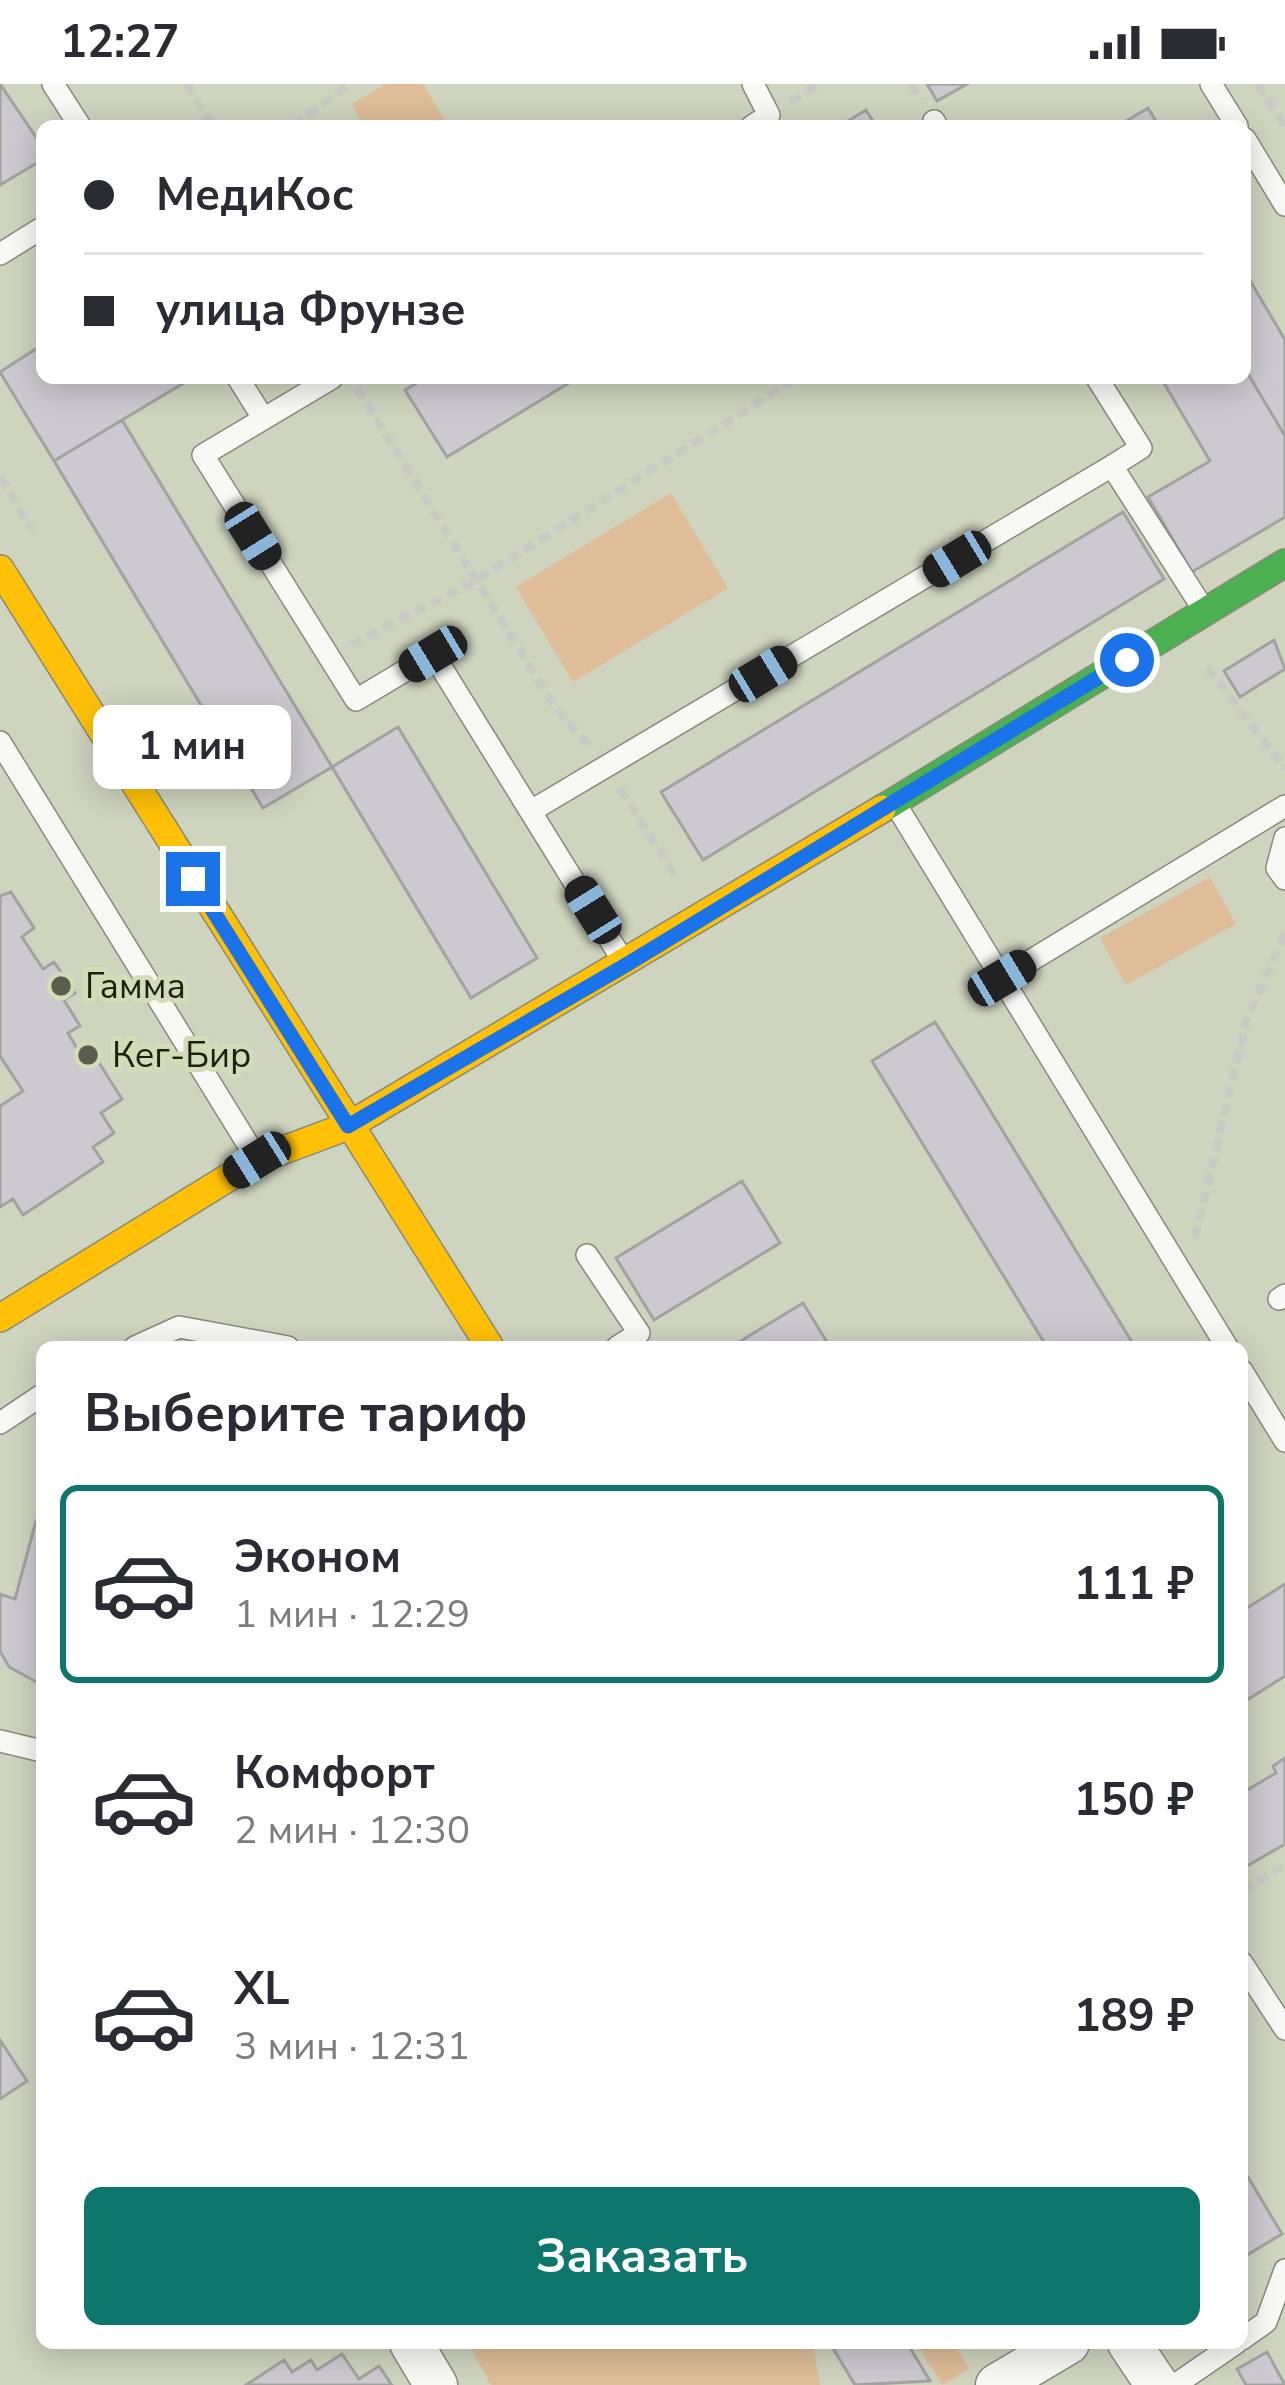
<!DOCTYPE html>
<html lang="ru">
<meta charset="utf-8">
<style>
body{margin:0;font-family:"Nunito Sans",sans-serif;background:#f2f2f3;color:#2b2b33;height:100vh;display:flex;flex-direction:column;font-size:45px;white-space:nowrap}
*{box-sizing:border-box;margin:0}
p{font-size:39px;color:#7c7c81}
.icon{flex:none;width:66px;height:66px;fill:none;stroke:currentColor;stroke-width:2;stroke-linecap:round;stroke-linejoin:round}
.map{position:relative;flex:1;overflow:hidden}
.side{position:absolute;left:36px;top:1257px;width:1212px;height:1008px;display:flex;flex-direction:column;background:#fff;border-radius:18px;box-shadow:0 6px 30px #0003}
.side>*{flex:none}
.banner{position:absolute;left:36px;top:36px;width:1215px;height:264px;border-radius:18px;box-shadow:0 6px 30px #0003;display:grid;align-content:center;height:264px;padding:0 48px;background:#fff}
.end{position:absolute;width:54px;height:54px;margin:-27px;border:15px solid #1a73e8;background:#fff;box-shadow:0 0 0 6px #fff}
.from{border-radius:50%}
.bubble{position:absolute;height:84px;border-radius:18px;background:#fff;box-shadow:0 6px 30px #0003;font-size:39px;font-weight:700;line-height:84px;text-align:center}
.car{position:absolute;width:36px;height:72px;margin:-36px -18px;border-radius:15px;box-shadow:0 0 9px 3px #0007;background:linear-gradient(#222 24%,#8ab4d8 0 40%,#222 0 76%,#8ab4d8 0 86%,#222 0)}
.banner b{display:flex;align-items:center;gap:42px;height:114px;font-size:45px}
.banner b+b{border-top:3px solid #e1e1e2}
.banner i{width:30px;height:30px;background:#2b2b33}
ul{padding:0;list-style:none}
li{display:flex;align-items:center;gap:36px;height:198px;margin:0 24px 18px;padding:0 24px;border:6px solid transparent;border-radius:18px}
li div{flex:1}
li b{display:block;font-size:45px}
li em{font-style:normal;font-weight:700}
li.on{border-color:#0f766e}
li>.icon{width:108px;height:108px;stroke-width:1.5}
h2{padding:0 48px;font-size:54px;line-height:144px}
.primary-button{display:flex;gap:24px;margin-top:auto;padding:24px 48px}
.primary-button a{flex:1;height:138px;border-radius:18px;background:#0f766e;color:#fff;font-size:48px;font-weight:700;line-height:138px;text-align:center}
.status{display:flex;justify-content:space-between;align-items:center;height:84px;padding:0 60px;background:#fff;direction:ltr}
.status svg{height:33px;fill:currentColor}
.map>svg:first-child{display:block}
.green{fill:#debd98}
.building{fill:#ccc9d0;stroke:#a2a29f;stroke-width:3}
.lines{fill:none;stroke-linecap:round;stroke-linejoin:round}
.lane-casing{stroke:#878a7b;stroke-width:24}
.street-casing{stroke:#878a7b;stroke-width:45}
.fast-casing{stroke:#878a7b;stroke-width:30}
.slow-casing{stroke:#878a7b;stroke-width:30}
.path{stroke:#c9cac4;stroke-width:8;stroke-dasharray:12 6;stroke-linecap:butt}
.lane{stroke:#f8f9f5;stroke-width:21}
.street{stroke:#f8f9f5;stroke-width:42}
.fast{stroke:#4caf50;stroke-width:27}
.slow{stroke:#ffc107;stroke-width:27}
.route{stroke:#1a73e8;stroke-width:15}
.poi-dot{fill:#5b5e4e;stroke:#d4dcb7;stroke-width:4.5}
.labels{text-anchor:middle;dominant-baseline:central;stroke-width:10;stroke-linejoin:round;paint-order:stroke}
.poi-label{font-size:36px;fill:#1c1f11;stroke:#d4dcb7;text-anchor:start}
</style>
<div class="status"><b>12:27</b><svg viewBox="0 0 49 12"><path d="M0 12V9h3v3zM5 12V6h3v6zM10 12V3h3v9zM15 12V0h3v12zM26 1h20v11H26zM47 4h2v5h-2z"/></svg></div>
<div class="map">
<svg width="1285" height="2301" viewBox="0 0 1285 2301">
<rect width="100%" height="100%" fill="#cfd4bf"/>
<path class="green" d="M386,0H423L448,42H364L352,20Z
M671,409L728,504L573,598L516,503Z
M1210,793L1236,840L1126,901L1100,854Z
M468,2259H813L820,2301H491Z
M916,2259H953L970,2285L942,2301Z"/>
<path class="building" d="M0,0L42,62V76L0,101Z
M927,0H967L937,17Z
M1148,24L1159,42H1118Z
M866,26L876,42H840Z
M1245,188L1285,256V352L1245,285Z
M42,261V294H192L54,377L0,288Z
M1245,285L1285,352V433L1192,488L1148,413L1210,377L1161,294H1245Z
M425,294H577L447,373L405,306Z
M122,336L332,683L263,724L54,377Z
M1123,428L1164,495L703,776L661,708Z
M1274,556L1285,585L1240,613L1224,587Z
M398,643L537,874L471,914L332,683Z
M11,808L34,844L22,853L43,885L54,878L75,909L64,916L80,942L68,949L78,966L87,960L122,1015L101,1029L114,1049L93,1063L103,1078L23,1131L13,1115L0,1123V1022L23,1007L0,972V812Z
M935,938L969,992L1135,1263H1047L872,977Z
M742,1097L780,1159L654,1236L616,1174Z
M803,1219L830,1263H731Z
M42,1433V1601L9,1583L0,1567V1510L15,1515L36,1437Z
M1285,1500V1592L1242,1619V1527Z
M1285,1674V1760L1242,1785V1709L1276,1689L1273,1682Z
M0,1956L27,1997L0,2015Z
M1242,2083L1282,2150L1242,2174Z
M830,2259H907L930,2297L855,2301Z
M1267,2268L1285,2301H1246L1237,2285Z
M342,2270L359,2295L379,2282L392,2301H246L284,2276L292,2288L311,2276L317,2286Z"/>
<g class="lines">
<defs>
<path id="lane" d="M53,0L80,42
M1211,0L1237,42
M934,37L937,42
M752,42L769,31L753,0
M1245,55L1285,121
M0,170L42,144
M238,294L263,334
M332,294L203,371L356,616L433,570L625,880
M1097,294L1141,364L1112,382L1202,523
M0,658L257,1075
M896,721L1227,1263
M531,727L1112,382
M1285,754L1277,784L1285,795
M1002,894L1285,722
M587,1171L639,1249L617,1263
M1279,1215L1285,1211
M135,1263L179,1243L288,1263
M1242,1287L1285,1357
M0,1339L42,1311
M0,1657L42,1667
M1242,1879L1285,1945
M1242,2255L1266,2238L1285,2186
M1175,2301L1236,2259"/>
<path id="street" d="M411,2259L436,2301
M1129,2259L1157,2301
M997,2301L1068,2259"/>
<path id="fast" d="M882,725L1285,479"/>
<path id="slow" d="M0,485L490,1263
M0,1234L257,1076L348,1042L882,725"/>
</defs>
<use href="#lane" class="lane-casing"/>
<use href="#street" class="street-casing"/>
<use href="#fast" class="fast-casing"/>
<use href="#slow" class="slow-casing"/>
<path class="path" d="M187,0L213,42
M911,0L921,16
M1258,0L1285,43
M790,18L819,0
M293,42L349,0
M357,304L553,620L590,663
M0,393L32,446
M351,561L475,497L797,294
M1207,583L1285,685
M620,704L676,793
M1195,1154L1246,937L1285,849
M1242,1807L1285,1781"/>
<use href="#lane" class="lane"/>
<use href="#street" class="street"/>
<use href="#fast" class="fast"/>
<use href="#slow" class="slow"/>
</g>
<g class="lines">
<path class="route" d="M193,795L348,1042L626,881L1127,576"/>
</g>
<g class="poi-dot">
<circle cx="61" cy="902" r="12"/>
<circle cx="88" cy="971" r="12"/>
</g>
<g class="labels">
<g class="poi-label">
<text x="85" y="902">Гамма</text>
<text x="112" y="971">Кег-Бир</text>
</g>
</g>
</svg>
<i class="end from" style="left:1127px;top:576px"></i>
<i class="end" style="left:193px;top:795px"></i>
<div class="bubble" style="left:93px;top:621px;width:198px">1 мин</div>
<i class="car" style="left:253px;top:452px;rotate:148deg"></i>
<i class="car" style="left:957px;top:475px;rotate:239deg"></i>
<i class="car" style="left:433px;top:570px;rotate:239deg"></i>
<i class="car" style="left:763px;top:590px;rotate:59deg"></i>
<i class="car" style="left:593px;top:826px;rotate:328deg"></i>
<i class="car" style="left:1002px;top:894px;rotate:59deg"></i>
<i class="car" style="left:257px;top:1076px;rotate:238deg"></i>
<div class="banner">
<b><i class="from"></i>МедиКос</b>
<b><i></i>улица Фрунзе</b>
</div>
<section class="side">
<h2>Выберите тариф</h2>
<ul>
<li class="on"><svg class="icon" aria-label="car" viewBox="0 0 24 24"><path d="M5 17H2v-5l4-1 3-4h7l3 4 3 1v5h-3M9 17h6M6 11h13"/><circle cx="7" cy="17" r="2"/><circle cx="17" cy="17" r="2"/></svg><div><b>Эконом</b><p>1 мин · 12:29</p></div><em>111 ₽</em></li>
<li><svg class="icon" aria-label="car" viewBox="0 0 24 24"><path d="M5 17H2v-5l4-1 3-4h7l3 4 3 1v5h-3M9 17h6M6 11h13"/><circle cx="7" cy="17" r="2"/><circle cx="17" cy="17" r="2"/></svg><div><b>Комфорт</b><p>2 мин · 12:30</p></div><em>150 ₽</em></li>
<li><svg class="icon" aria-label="car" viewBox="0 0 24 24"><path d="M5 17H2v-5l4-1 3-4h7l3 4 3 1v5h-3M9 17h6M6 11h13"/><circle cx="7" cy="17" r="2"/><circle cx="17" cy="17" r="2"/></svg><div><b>XL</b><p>3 мин · 12:31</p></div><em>189 ₽</em></li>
</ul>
<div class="primary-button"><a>Заказать</a></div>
</section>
</div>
